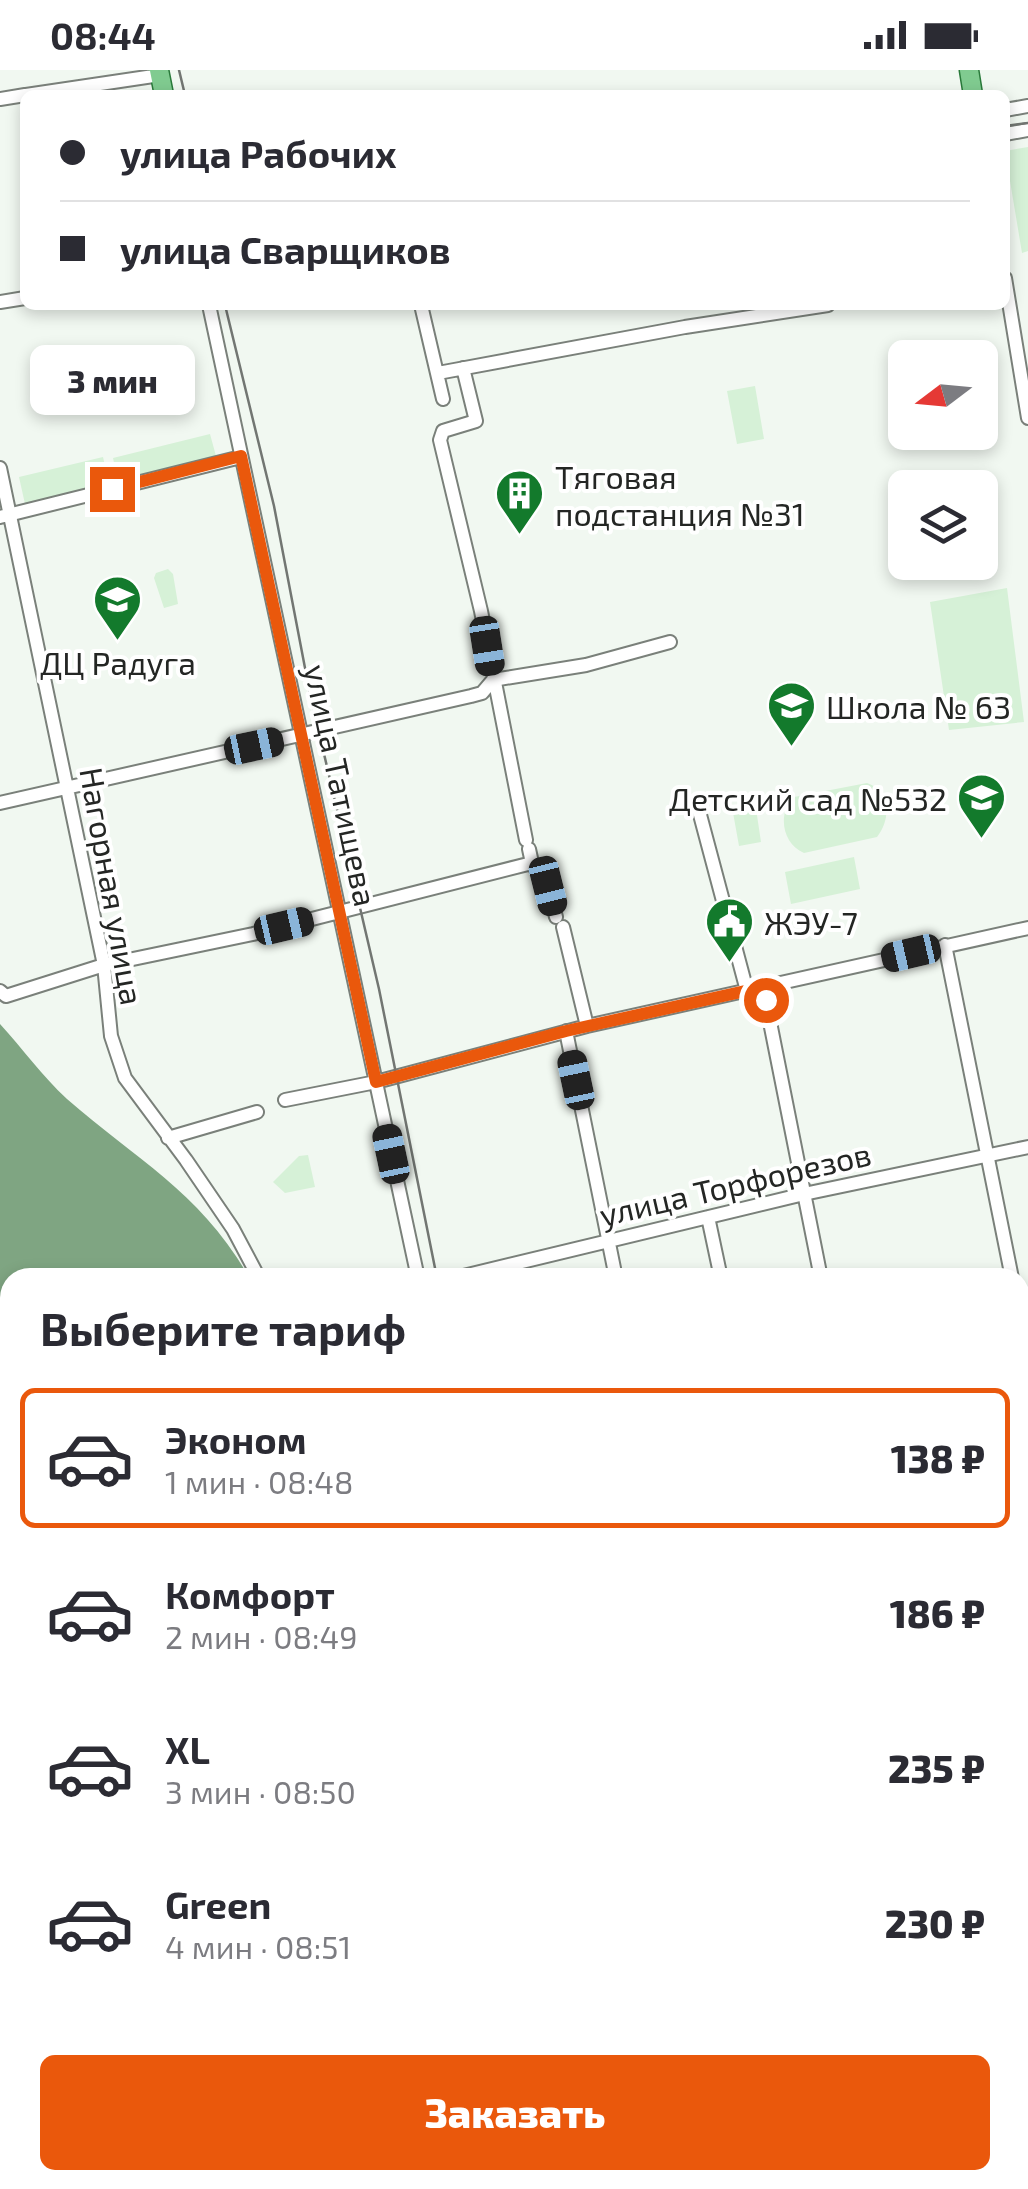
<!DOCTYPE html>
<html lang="ru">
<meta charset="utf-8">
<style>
body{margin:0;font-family:"Exo 2",sans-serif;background:#f7f7f7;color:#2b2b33;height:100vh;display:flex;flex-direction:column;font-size:38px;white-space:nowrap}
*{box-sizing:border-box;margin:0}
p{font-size:32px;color:#7c7c81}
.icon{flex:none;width:55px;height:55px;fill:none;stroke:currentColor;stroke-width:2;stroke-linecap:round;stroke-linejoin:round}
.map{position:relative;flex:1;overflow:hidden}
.drawer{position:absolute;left:0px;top:1198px;width:1030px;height:922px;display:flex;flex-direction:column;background:#fff;border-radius:30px 30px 0 0;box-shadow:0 5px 15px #0003}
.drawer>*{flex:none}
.guide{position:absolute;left:20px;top:20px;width:990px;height:220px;border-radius:15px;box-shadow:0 5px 15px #0003;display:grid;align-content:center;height:220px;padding:0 40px;background:#fff}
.needle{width:65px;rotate:254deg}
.fabs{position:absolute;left:888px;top:270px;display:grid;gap:20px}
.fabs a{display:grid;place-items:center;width:110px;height:110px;border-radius:15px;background:#fff;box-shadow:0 5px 15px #0003;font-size:50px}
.end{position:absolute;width:45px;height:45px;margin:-22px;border:12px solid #ea580c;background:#fff;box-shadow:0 0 0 5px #fff}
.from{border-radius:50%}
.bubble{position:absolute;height:70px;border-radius:15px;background:#fff;box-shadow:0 5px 15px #0003;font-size:32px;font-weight:800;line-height:70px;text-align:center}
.car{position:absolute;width:30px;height:60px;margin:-30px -15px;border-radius:12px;box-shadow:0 0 8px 2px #0007;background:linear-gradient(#222 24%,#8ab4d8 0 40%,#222 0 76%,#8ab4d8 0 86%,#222 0)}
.guide b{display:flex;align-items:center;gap:35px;height:95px;font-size:38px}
.guide b+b{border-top:2px solid #e1e1e2}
.guide i{width:25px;height:25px;background:#2b2b33}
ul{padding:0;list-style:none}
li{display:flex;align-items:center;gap:30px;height:140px;margin:0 20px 15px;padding:0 20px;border:5px solid transparent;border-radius:15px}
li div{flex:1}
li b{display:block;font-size:38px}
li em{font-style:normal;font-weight:800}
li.on{border-color:#ea580c}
li>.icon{width:90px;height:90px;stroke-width:1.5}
h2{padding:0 40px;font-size:45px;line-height:120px}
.cta{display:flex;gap:20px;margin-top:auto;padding:20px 40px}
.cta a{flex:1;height:115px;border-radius:15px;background:#ea580c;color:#fff;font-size:40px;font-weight:800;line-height:115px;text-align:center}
.status{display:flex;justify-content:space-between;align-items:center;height:70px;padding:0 50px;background:#fff;direction:ltr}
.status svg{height:28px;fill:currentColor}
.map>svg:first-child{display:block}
.green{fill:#d6f1d7}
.water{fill:#7fa582}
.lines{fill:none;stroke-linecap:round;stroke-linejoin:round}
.minor-casing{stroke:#7a807a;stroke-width:16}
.major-casing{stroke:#297a3a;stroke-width:21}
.minor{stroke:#fff;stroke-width:12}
.major{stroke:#80cb90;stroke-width:18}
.tram{stroke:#727672;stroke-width:2.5}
.route{stroke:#ea580c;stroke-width:12}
.labels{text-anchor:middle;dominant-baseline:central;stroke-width:8;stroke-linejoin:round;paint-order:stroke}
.poi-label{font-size:32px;fill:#242624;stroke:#fff;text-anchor:start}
.street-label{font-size:32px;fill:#242624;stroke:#fff}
</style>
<div class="status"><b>08:44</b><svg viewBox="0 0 49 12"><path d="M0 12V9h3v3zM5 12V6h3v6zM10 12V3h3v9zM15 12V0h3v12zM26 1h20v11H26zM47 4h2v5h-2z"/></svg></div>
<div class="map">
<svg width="1028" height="2119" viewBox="0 0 1028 2119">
<rect width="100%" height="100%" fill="#f1f8f1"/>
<path class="green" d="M1028,77V181L1022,183L1005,81Z
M755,316L764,369L737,374L727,321Z
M210,364L216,386L118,411L113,388Z
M103,387L109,413L25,434L19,407Z
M168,499L173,504L178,534L164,538L154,508L156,503Z
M1007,518L1024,652L949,660L930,532Z
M867,713C891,721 891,750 877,767L804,783C782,774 777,743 794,727Z
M755,732L761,772L739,776L732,737Z
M854,787L860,819L791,834L785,802Z
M308,1085L315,1117L285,1123L273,1112L299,1086Z
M537,2110H665L667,2119H536Z"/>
<path class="water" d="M0,954C23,979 42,1006 67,1029C138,1091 200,1122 249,1207L10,1208V2110H34L27,2119H0Z
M72,2110H377L373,2119H66Z"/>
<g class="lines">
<defs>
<path id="minor" d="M26,25L160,5
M0,29L25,25
M1005,40L1028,36
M1005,64L1028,60
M1005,208L1028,348
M0,232L25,228
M209,235L418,1208
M421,235L443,329
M463,298L476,351L443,361L440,370L481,541L526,770
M438,303L685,257L828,235
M0,398L104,895L111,966L125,1008L186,1090L233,1159L259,1208
M0,447L241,387
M0,733L471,626L482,623L493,610L586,595L670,572
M699,741L747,921
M529,779L532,793L548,817L556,847
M563,857L587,956
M945,875L1012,1208
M763,917L821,1208
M0,921L6,926L104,895L253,864L532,793
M566,961L616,1208
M285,1030L376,1012L587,956L1028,858
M168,1068L257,1042
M708,1147L721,1208
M455,1208L804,1124L1028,1077
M1020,1252L1028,1295
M1020,1344L1028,1342
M1020,1492L1028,1490
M1020,1691L1028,1689
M423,2119L426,2110"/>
<path id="major" d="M159,0L164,25
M969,0L973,25"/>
</defs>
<use href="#minor" class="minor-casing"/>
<use href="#major" class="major-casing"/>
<use href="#minor" class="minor"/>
<use href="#major" class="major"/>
<path class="tram" d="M179,0L185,25
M1005,56L1028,53
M225,235L274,436L310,624L379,919L437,1208
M433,2119L435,2110"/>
</g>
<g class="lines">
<path class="route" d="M112,419L241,386L376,1012L566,961L763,917L766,930"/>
</g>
<defs>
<symbol id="building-pin" viewBox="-11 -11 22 30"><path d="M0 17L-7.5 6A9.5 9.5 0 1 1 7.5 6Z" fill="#137a2c" stroke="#fff"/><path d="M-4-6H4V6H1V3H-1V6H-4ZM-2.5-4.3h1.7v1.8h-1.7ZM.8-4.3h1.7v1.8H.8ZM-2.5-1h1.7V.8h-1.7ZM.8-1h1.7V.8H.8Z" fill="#fff"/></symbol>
<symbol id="school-pin" viewBox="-11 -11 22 30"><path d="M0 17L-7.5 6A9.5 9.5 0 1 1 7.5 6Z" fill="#137a2c" stroke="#fff"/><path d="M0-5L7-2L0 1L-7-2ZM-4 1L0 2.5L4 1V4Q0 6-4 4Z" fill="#fff"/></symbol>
<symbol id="civic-pin" viewBox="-11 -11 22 30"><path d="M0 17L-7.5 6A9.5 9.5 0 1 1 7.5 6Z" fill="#137a2c" stroke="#fff"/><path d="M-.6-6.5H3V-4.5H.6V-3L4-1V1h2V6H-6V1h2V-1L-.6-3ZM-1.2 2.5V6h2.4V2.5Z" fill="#fff"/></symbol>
</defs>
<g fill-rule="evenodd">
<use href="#building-pin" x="492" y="396" width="55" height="75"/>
<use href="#school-pin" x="90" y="502" width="55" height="75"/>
<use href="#school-pin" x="764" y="608" width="55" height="75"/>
<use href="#school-pin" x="954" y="700" width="55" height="75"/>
<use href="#civic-pin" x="702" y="824" width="55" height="75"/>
</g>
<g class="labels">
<g class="poi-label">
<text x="555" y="406">Тяговая<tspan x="555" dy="37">подстанция №31</tspan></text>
<text x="118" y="592" text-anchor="middle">ДЦ Радуга</text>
<text x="826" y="636">Школа № 63</text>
<text x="947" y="728" text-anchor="end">Детский сад №532</text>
<text x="764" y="852">ЖЭУ-7</text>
</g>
<g class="street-label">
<text transform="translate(342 715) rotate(78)">улица Татищева</text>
<text transform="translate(113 816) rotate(80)">Нагорная улица</text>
<text transform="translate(735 1113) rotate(-13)">улица Торфорезов</text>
</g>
</g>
</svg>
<div class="fabs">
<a><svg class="needle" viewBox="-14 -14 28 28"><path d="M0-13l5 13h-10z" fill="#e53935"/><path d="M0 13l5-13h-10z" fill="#7c7c81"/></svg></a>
<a><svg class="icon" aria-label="layers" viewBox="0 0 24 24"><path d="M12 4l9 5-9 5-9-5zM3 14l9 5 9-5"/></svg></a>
</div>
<i class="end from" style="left:766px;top:930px"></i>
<i class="end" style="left:112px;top:419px"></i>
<div class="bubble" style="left:30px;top:275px;width:165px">3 мин</div>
<i class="car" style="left:487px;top:576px;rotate:171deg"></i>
<i class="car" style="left:254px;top:676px;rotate:78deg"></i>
<i class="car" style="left:548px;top:816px;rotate:166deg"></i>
<i class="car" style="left:284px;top:856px;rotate:77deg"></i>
<i class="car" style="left:911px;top:883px;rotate:257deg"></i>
<i class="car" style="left:576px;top:1010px;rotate:348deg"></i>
<i class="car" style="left:391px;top:1084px;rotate:348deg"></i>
<div class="guide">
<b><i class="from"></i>улица Рабочих</b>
<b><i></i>улица Сварщиков</b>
</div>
<section class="drawer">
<h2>Выберите тариф</h2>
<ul>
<li class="on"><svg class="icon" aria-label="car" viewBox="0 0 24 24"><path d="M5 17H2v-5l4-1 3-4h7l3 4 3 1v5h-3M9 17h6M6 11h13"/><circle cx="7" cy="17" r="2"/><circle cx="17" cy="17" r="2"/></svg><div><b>Эконом</b><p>1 мин · 08:48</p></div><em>138 ₽</em></li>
<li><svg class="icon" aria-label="car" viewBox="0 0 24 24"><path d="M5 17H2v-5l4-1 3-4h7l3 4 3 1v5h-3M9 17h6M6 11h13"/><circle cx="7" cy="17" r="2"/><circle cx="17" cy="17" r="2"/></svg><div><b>Комфорт</b><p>2 мин · 08:49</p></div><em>186 ₽</em></li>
<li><svg class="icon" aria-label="car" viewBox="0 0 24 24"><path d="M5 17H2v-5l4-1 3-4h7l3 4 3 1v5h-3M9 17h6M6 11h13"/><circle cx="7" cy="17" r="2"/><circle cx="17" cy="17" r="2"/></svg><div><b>XL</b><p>3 мин · 08:50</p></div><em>235 ₽</em></li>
<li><svg class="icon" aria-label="car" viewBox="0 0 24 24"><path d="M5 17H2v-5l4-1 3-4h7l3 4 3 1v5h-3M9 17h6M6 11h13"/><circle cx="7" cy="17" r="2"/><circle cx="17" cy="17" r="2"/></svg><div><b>Green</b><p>4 мин · 08:51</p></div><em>230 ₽</em></li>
</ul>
<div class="cta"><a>Заказать</a></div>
</section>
</div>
